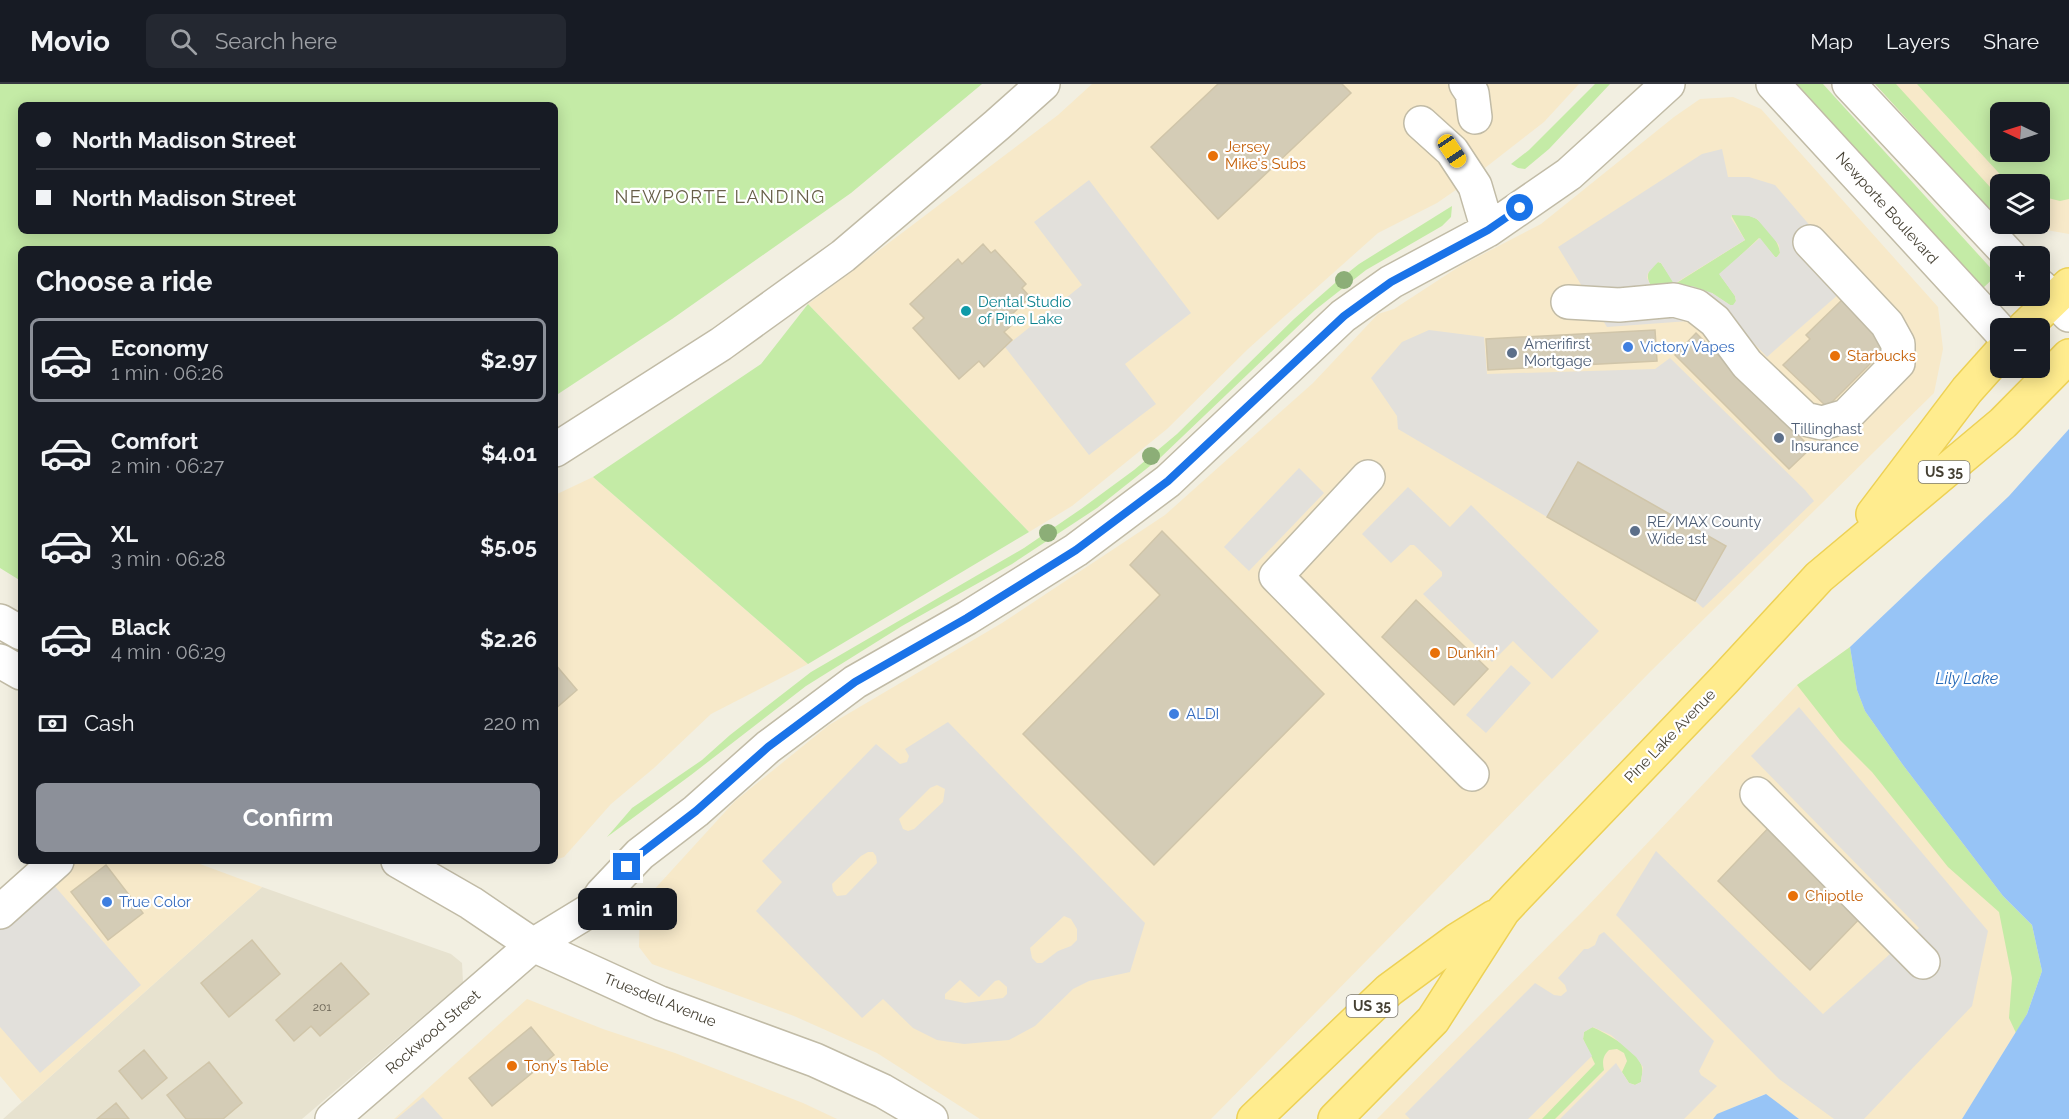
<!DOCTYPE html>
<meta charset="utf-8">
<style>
body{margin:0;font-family:Raleway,sans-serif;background:#242831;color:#f1f3f6;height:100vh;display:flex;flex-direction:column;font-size:22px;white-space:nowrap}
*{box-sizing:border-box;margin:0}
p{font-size:20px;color:#9ea1a6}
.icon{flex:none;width:33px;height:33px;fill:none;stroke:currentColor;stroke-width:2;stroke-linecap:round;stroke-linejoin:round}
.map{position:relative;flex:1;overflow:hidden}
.panel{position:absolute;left:18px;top:162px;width:540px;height:618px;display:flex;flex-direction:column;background:#171b24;border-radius:9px;box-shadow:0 3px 15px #0003}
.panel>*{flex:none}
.hud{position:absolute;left:18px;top:18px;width:540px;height:132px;border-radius:9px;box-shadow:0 3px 15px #0003;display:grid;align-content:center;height:132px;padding:0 18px;background:#171b24}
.needle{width:39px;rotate:274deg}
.controls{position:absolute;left:1990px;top:18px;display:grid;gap:12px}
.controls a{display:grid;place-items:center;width:60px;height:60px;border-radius:9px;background:#171b24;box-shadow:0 3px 15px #0003;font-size:30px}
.end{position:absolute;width:27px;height:27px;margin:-14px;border:8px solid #1a73e8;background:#fff;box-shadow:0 0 0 3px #fff}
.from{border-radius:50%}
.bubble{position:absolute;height:42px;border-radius:9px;background:#171b24;box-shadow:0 3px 15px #0003;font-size:20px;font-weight:700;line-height:42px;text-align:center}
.car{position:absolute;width:18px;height:36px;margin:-18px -9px;border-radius:8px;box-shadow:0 0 4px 2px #0007;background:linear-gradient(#f5c518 24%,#345 0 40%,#f5c518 0 76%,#345 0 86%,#f5c518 0)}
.hud b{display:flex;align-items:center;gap:21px;height:57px;font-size:22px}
.hud b+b{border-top:2px solid #363941}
.hud i{width:15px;height:15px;background:#f1f3f6}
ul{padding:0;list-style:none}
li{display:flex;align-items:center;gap:18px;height:84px;margin:0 12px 9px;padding:0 6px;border:3px solid transparent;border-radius:9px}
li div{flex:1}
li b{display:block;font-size:22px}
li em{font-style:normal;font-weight:700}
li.current{border-color:#8c9099}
li>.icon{width:54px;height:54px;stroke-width:1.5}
h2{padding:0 18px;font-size:27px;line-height:72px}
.pay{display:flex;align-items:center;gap:15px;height:66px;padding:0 18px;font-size:22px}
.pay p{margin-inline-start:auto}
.action{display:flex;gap:12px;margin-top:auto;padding:12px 18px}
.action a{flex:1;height:69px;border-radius:9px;background:#8c9099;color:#fff;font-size:24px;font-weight:700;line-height:69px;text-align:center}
header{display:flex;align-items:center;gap:36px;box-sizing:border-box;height:84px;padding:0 30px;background:#171b24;border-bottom:2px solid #363941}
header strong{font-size:28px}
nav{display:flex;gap:33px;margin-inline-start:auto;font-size:21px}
.search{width:420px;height:54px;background:#242831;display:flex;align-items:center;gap:15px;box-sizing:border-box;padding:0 21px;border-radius:9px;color:#9ea1a6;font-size:22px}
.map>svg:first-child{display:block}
.residential{fill:#e7e2cf}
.commercial{fill:#f7e9c9;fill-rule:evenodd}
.green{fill:#c4eba6;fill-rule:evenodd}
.parking{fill:#e2e0db;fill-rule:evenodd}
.water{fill:#97c4f6}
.building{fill:#d4ccb6;stroke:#d0c5a9;stroke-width:1.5}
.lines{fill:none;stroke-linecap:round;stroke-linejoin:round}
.minor-casing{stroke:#c1bba6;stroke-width:36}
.major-casing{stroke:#edd155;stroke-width:36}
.minor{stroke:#fff;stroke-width:33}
.major{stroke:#ffec8e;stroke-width:33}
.tree{fill:#8cae77}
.route{stroke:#1a73e8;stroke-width:8}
.food-dot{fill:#e8710a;stroke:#fff;stroke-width:2}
.culture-dot{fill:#0f9aa8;stroke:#fff;stroke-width:2}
.shop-dot{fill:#3f7fe0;stroke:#fff;stroke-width:2}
.service-dot{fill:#5c6f8a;stroke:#fff;stroke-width:2}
.labels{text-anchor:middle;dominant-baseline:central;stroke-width:4.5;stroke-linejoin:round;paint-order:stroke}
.number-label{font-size:12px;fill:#686253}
.shield{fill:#fff;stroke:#7c7970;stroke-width:1.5}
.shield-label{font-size:14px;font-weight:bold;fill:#443f32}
.food-label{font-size:15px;fill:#c56008;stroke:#fff;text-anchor:start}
.street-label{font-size:15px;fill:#443f32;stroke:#fff}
.culture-label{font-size:15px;fill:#0d838f;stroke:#fff;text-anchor:start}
.service-label{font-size:15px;fill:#4e5e75;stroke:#fff;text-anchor:start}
.shop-label{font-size:15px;fill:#366cbe;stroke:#fff;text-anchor:start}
.water-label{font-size:16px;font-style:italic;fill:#2468b7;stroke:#fff}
.quarter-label{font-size:18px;letter-spacing:1.5px;fill:#675e48;stroke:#fff}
</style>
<header>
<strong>Movio</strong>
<div class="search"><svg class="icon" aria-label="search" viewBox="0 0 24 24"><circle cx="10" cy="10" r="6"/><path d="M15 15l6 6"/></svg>Search here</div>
<nav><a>Map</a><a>Layers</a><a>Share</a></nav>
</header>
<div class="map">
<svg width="2069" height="1035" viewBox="0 0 2069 1035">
<rect width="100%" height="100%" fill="#f2efe1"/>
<path class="residential" d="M262,803L451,870L462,879L463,898L302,1035H3Z"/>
<path class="commercial" d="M1092,0H1579L1544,38L1463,101L1437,119L1378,149L1248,265L1167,345L1072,422L1029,448L808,220L1058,31Z
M1875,0H2069V150L2023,142L2017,140H2040V100H2001V131L1988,124ZM2001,28H2040V68H2001Z
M1733,13L1761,25L1938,223L1943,265L1934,309L1651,587L1211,1035H980L877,969L794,932L652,880L645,871L639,863L640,828L651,809L735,717L829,641L1002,539L1165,431L1313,299L1378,230L1394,225L1460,182L1541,140L1674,33L1700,15Z
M593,393L808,580L711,630L654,684L611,720L564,773L555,776V411Z
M1850,563L1857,606L2003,812L2027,930L1962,1035H1799L1765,1010L1718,1030L1713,1035H1377L1584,826L1797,601Z
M75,777H192L262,803L22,1018L0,992V838Z
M527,915L603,945L675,969L803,1019L837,1035H394Z"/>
<path class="green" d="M0,0H982L851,109L672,235L555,312V165H21V497L0,484ZM21,21H555V147H21Z
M1595,0H1610L1549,65L1525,85L1518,84L1511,80L1529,66Z
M1797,0H1823L1997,191L1983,204Z
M1875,0H1896L2001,115V131L1988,124Z
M1917,0H2069V115L2060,117L2040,112V100H2009ZM2001,28H2040V68H2001Z
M1452,122L1451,133L1442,142L1366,186L1315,226L1160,374L1097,424L1012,480L902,542L806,602L691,691L607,753L632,724L702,676L730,651L811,588L1024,464L1081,425L1134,386L1177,350L1294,235L1335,199L1359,180Z
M1731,131C1739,130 1748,130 1755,134C1766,141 1779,157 1780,169L1777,173H1775L1759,154L1720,191L1735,212L1736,217L1734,221H1730L1712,209L1651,202C1645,192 1648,185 1658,178L1661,179L1675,200L1745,156Z
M808,220L1029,448L808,580L593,393L761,280Z
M1850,563L1857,606L1865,627L1903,681L2003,812L2032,841L2042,887L2027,930L2016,949L2009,934L2012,894L1999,828L1948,783L1872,688L1840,656L1797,601Z
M1592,943C1606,949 1641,968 1642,984C1643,989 1641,994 1641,998L1635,1001L1629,999L1622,988L1627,977L1624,969L1617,965L1609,966C1603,972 1602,977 1604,986L1555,1035H1542L1595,980L1583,955L1584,948Z"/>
<path class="parking" d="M1722,65L1728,93H1749L1775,101L1856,195L1767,273L1739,244L1689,237L1607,243L1558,163L1702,70ZM1732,131L1749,132L1757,135L1779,161L1780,169L1777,173H1775L1760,154L1719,190L1735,212L1736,217L1733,221H1730L1712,209L1692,202H1651L1647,194L1648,189L1658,178L1661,179L1674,200L1745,156L1731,134Z
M1089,96L1191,229L1125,280L1156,320L1089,371L1005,263L1082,201L1034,138Z
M1429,246L1484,253L1487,290L1655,285L1670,274L1805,406L1814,417L1703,524L1695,517L1723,461L1547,433L1398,345L1397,332L1371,294L1402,258Z
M1299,384L1324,409L1249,487L1224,463Z
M1408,403L1450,443L1471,421L1599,547L1552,595L1513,557L1492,578L1423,510L1442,492V488L1414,461H1410L1391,479L1362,450Z
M1511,581L1531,599L1486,649L1466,631Z
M1799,623L1988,847L1972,922L1864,1035H1834L1779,995L1616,831L1656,767L1823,930L1919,844L1751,672Z
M948,638L1145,839L1130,888L1089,897L1073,905L1035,942L1009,956L964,960L937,956L913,944L883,915L862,934L756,827L782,798L762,777L876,660L900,680L907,678L909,672L905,665ZM937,701L945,705L943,718L914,745L908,747L903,745L899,735L930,704ZM868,768H873L876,772L877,779L846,811L837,812L833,807L832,800L861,772ZM1064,832L1071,835L1077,845V856L1071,862L1058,867L1042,879H1037L1032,874L1030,864ZM960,896L979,913L995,897L999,896L1007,903V910L1003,914L965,919L945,915V910Z
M52,799L141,901L40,989L0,943V845Z
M1604,848L1714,957L1699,987L1701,991L1717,1002L1684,1035H1560L1616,979L1629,999L1635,1001L1641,998L1643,983L1636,973L1611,951L1593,943L1584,948L1583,955L1592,972L1528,1035H1410L1405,1030L1535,899L1554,911L1561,912L1567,907L1565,901L1558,894L1584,865H1588L1595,861L1599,851Z
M423,1013L443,1035H396Z"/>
<path class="water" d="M2069,345V1035H1962L2027,930L2042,887L2032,841L2003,812L1903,681L1865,627L1857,606L1850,563L2009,412Z
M1766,1010L1799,1035H1713L1717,1030Z"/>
<path class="building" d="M1218,0H1342L1351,9L1218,135L1151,63Z
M983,160L991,169L995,166L1026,200L1022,204L1030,213L1008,234L1013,240L1004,248L1012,256L984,283L979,277L959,295L913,244L924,234L910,220L958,175L962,180Z
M1844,214L1882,250L1886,264L1827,323L1783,281L1810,255L1806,251Z
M1655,246L1657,277L1488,286L1486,255Z
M1696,249L1811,364L1789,385L1675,271Z
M1578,378L1726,462L1695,517L1547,433Z
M1162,447L1324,610L1154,781L1023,650L1160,511L1130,481Z
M1416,516L1488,585L1454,621L1382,553Z
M555,580L577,606L555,625Z
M1774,738L1867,827L1810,886L1718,797Z
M106,781L143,829L108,856L71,808Z
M252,856L280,890L229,933L201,899Z
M341,879L369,910L320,952L311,942L294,957L276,936Z
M531,943L554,971L492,1022L469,994Z
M144,966L167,994L142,1015L119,987Z
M209,978L242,1019L223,1035H186L167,1011Z
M116,1019L129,1035H97Z"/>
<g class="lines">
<defs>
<path id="minor" d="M1466,0L1472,9L1475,33
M1773,0L2001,248
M1849,0L2010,172
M1421,39L1452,67L1475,102L1488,146
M2040,202L2069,231
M1568,218L1619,221L1674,216L1696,222L1715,237L1747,280L1805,335L1822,339L1846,332L1898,279V260L1887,240L1810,158
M555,366L721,260L843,172L997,41L1043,0
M1368,393L1276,492L1472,690
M0,537L21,549
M0,577L21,589
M1757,710L1923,878
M398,777L471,819L533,861L660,919L815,976L883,1007L931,1035
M0,828L57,777
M332,1035L533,861L592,825L602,810L640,770L696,727L768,663L855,598L967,534L1076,466L1168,397L1343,232L1391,198L1488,146L1569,90L1668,0"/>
<path id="major" d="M2024,244L2069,201
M1873,430L1967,306L2001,268
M1254,1035L1389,906L1457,856L1494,833
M1335,1035L1433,936L1503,827L1516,813L1724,596L1819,493L2003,339L2069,272"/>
</defs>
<use href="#minor" class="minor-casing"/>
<use href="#major" class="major-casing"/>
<use href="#minor" class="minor"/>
<use href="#major" class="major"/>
</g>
<g class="tree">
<circle cx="1344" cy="196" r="9"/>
<circle cx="1151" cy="372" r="9"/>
<circle cx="1048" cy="449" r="9"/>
</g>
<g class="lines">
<path class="route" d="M627,783L640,770L696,727L768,663L855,598L967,534L1076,466L1168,397L1344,232L1391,198L1488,146L1520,124"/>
</g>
<g class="food-dot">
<circle cx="1213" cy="72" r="6"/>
<circle cx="1835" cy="272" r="6"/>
<circle cx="1435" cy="569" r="6"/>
<circle cx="1793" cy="812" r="6"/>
<circle cx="512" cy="982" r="6"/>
</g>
<circle class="culture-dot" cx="966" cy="227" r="6"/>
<g class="shop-dot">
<circle cx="1628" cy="263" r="6"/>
<circle cx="1174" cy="630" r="6"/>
<circle cx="107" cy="818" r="6"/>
</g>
<g class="service-dot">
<circle cx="1512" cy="269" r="6"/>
<circle cx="1779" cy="354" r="6"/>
<circle cx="1635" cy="447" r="6"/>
</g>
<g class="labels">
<g class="number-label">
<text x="322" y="923">201</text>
</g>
<g class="shield">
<rect x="1918.5" y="377" width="51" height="22" rx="4.5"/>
<rect x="1346.5" y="911" width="51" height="22" rx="4.5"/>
</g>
<g class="shield-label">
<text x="1944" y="388">US 35</text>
<text x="1372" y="922">US 35</text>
</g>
<g class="food-label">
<text x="1225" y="63">Jersey<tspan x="1225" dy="17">Mike's Subs</tspan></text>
<text x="1847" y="272">Starbucks</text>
<text x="1447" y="569">Dunkin'</text>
<text x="1805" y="812">Chipotle</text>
<text x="524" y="982">Tony's Table</text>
</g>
<g class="street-label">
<text transform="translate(1887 124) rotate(48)">Newporte Boulevard</text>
<text transform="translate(1670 652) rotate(-46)">Pine Lake Avenue</text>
<text transform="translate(660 916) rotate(22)">Truesdell Avenue</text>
<text transform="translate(433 948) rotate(-41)">Rockwood Street</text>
</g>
<g class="culture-label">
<text x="978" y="218">Dental Studio<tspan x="978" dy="17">of Pine Lake</tspan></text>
</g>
<g class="service-label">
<text x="1524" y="260">Amerifirst<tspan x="1524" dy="17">Mortgage</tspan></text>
<text x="1791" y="345">Tillinghast<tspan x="1791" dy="17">Insurance</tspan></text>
<text x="1647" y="438">RE/MAX County<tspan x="1647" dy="17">Wide 1st</tspan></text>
</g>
<g class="shop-label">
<text x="1640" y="263">Victory Vapes</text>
<text x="1186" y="630">ALDI</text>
<text x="119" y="818">True Color</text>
</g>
<g class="water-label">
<text x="1967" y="594">Lily Lake</text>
</g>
<g class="quarter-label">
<text x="720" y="112">NEWPORTE LANDING</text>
</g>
</g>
</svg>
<div class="controls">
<a><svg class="needle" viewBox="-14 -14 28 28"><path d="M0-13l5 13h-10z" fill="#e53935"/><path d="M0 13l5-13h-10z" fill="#9ea1a6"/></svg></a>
<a><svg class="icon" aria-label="layers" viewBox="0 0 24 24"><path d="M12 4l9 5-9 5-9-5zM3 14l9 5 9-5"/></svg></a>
<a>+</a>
<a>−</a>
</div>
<i class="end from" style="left:1520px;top:124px"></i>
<i class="end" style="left:627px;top:783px"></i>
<div class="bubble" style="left:578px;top:804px;width:99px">1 min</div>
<i class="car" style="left:1452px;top:67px;rotate:146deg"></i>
<div class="hud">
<b><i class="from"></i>North Madison Street</b>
<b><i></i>North Madison Street</b>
</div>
<section class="panel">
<h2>Choose a ride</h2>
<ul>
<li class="current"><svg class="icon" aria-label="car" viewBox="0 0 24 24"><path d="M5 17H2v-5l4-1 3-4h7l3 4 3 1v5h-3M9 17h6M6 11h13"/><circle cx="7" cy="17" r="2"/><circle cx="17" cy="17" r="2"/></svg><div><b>Economy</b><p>1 min · 06:26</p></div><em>$2.97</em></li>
<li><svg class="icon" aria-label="car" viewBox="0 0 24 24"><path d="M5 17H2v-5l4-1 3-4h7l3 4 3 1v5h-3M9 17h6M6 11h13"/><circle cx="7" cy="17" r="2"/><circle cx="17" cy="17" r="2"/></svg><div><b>Comfort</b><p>2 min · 06:27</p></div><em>$4.01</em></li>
<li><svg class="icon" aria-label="car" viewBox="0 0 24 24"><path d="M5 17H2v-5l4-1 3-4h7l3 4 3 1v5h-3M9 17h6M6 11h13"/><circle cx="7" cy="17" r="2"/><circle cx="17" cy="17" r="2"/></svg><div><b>XL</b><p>3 min · 06:28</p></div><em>$5.05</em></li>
<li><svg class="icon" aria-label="car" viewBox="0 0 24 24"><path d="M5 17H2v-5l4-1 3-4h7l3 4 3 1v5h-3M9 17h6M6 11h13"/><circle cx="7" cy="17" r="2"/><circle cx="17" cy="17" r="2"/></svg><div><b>Black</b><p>4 min · 06:29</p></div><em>$2.26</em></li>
</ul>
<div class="pay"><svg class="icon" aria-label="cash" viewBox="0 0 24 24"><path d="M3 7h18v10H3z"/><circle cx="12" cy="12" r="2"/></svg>Cash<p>220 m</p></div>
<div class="action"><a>Confirm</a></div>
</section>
</div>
